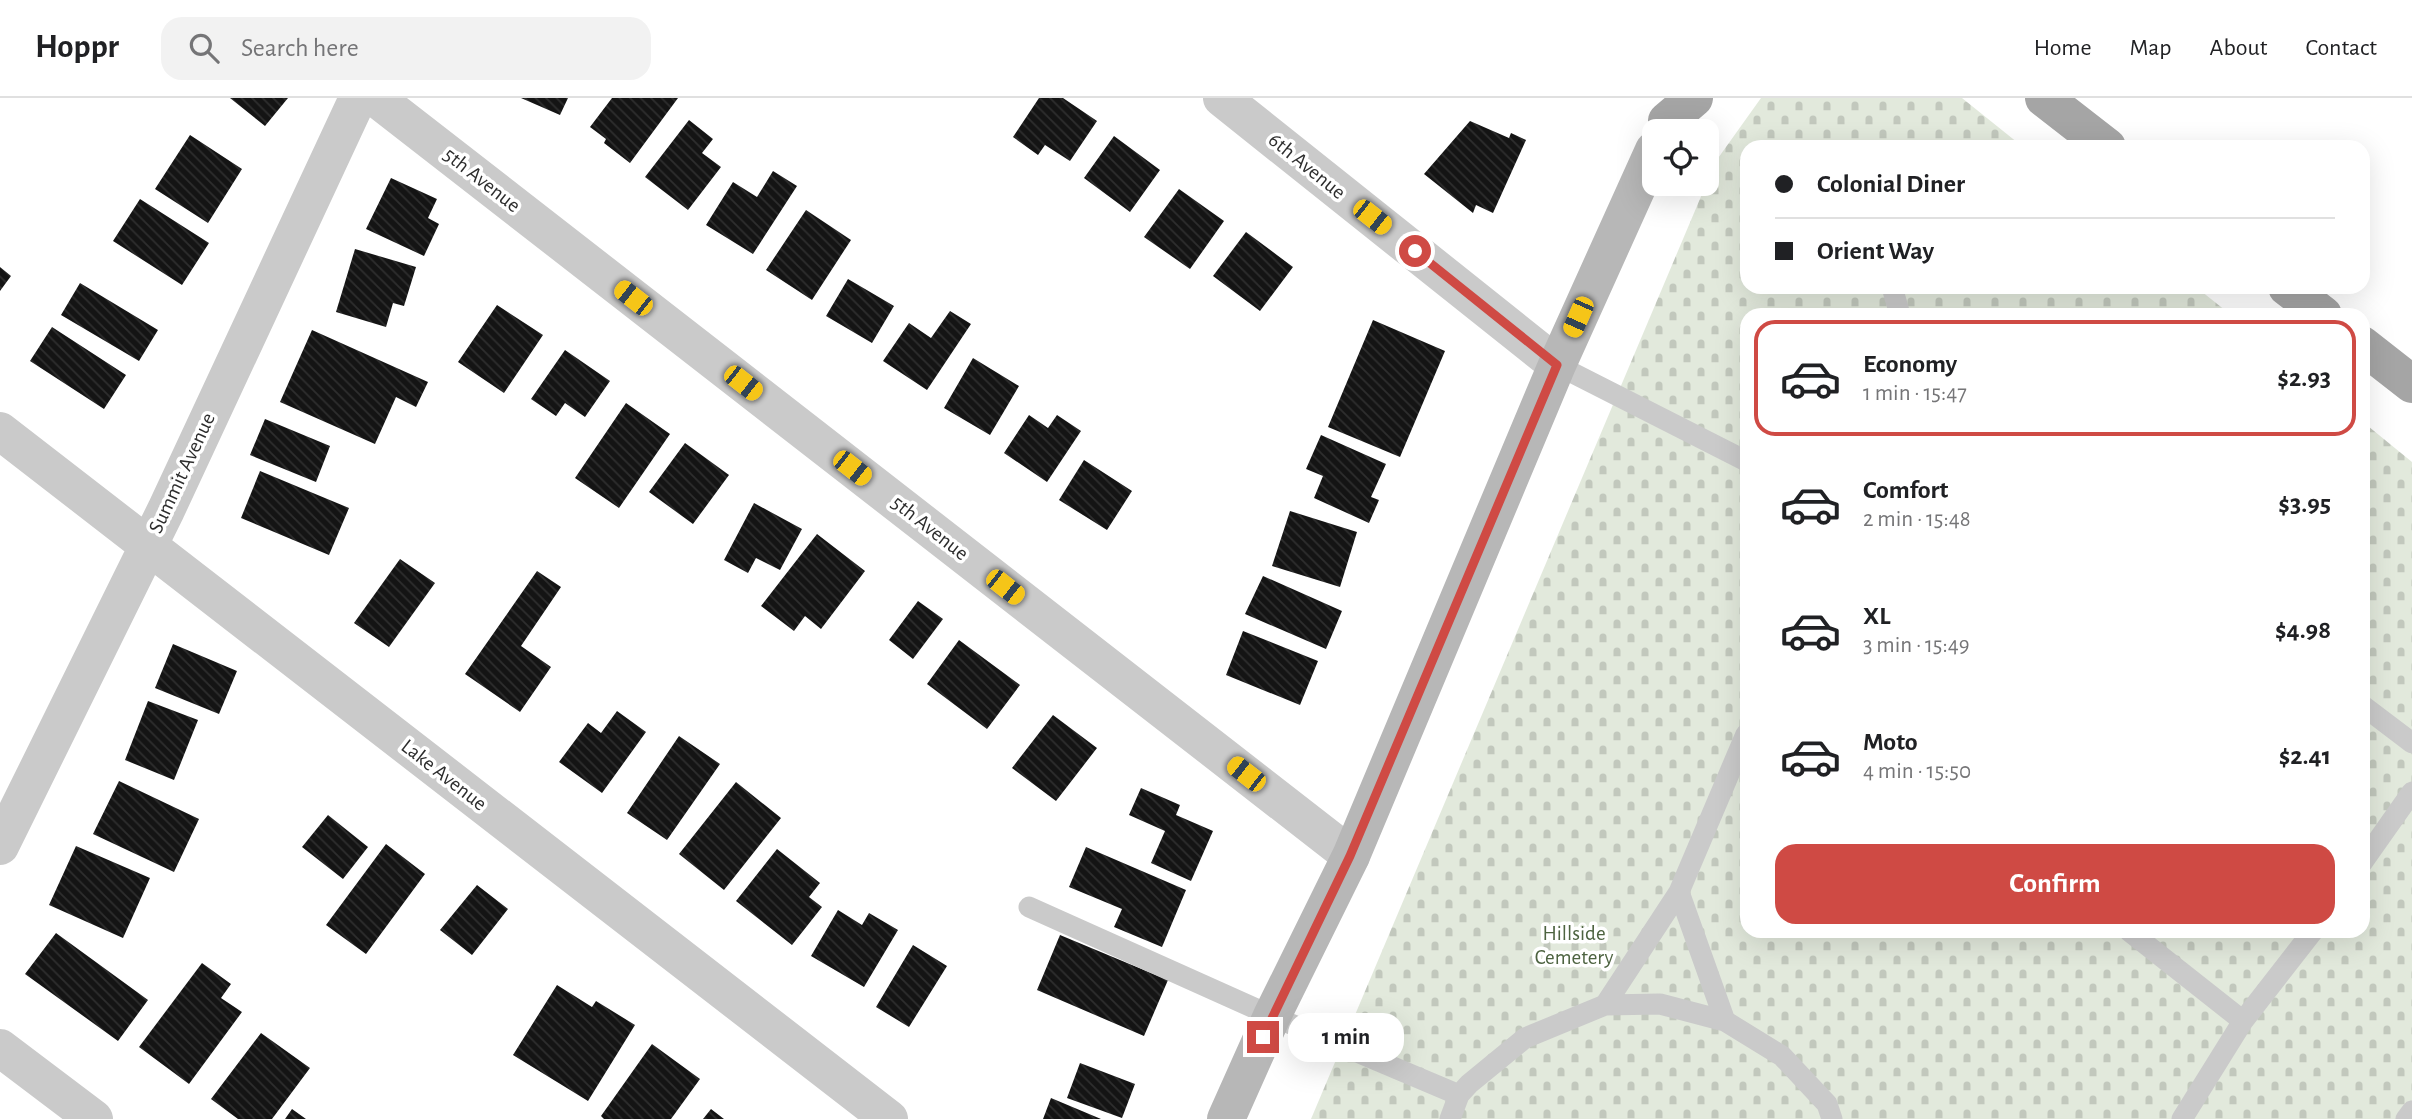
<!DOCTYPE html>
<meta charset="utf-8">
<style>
body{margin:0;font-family:"Alegreya Sans",sans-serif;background:#f2f2f2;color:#202124;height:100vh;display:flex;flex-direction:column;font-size:26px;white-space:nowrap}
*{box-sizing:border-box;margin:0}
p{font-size:23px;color:#757577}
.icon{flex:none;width:38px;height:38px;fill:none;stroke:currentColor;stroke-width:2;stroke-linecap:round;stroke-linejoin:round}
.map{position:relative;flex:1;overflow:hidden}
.details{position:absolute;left:1740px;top:210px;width:630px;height:630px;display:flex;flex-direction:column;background:#fff;border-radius:21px;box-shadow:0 7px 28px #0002}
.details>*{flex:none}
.banner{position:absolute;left:1740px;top:42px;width:630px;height:154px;border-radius:21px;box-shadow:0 7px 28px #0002;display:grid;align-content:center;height:154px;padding:0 35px;background:#fff}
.fabs{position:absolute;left:1642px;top:21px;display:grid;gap:14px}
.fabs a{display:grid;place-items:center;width:77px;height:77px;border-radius:14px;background:#fff;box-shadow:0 7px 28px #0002;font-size:35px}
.end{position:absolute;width:32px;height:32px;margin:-16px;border:9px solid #cf4a44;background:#fff;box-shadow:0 0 0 4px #fff}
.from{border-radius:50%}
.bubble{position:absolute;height:49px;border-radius:21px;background:#fff;box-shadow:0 7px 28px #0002;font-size:23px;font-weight:700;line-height:49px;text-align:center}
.car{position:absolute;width:21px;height:42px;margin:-21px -10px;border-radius:9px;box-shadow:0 0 5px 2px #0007;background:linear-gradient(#f5c518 24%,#345 0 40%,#f5c518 0 76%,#345 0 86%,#f5c518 0)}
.banner b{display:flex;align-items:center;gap:24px;height:66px;font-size:26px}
.banner b+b{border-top:2px solid #e0e0e0}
.banner i{width:18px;height:18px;background:#202124}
ul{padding:12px 0 0;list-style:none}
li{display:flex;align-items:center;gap:21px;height:116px;margin:0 14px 10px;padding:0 21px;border:4px solid transparent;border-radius:21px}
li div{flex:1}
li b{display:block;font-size:26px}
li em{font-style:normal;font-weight:700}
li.current{border-color:#cf4a44}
li>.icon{width:63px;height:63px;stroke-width:1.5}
.cta{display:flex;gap:14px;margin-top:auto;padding:14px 35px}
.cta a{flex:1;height:80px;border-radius:21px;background:#cf4a44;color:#fff;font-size:28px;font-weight:700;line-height:80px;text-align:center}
header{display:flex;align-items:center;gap:42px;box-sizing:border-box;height:98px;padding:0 35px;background:#fff;border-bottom:2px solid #e0e0e0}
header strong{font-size:33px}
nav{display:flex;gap:38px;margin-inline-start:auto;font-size:24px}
.search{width:490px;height:63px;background:#f2f2f2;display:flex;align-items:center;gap:18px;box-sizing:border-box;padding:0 24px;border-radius:21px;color:#757577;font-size:26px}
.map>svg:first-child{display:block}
.cemetery{fill:url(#cemetery-stones)}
.building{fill:url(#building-back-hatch)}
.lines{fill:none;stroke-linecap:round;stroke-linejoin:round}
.lane{stroke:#cacaca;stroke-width:21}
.street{stroke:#cacaca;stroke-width:38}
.secondary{stroke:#b7b7b7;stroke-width:38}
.primary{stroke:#a5a5a5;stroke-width:38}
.route{stroke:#cf4a44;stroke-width:9}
.labels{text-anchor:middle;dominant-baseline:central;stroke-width:7;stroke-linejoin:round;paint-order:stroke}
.street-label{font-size:21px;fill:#2d2d2d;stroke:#fff}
.park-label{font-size:21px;fill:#4d6340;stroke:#fff}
</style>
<header>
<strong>Hoppr</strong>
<div class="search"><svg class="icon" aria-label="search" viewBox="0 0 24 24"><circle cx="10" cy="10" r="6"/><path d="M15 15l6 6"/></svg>Search here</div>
<nav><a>Home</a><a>Map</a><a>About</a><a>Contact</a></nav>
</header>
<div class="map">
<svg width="2412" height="1021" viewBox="0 0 2412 1021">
<defs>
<pattern id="cemetery-stones" width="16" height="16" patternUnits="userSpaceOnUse" patternTransform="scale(1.75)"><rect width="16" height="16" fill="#e2e9dc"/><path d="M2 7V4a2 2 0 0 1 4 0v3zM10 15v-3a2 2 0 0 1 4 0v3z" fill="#c2c8bd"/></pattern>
<pattern id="building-back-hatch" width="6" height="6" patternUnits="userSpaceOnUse" patternTransform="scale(1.75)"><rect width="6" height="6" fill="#141414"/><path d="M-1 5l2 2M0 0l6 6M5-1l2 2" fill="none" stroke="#2e2e2e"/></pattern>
</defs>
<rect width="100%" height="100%" fill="#fff"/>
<path class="cemetery" d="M1761,0H1962L2023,49H1746V189H2196L2231,217H1746V833H2362L2363,324L2412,364V1021H1311L1716,63Z"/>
<path class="building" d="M230,0H288L265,28Z
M521,0H568L560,17Z
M612,0H678L630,65L604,45L606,41L590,29Z
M1039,0H1063L1097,23L1070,63L1045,47L1038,57L1013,39Z
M689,22L713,41L702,55L721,69L688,112L645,79Z
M1470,23L1509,40L1511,35L1526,42L1493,115L1476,107L1473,115L1424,76Z
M190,37L242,71L208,125L155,91Z
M1114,38L1160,72L1130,114L1084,80Z
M773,73L797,88L753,156L706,127L733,84L757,99Z
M391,80L437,101L428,120L439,126L424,158L366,131Z
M1179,91L1224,123L1190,171L1144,139Z
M140,101L209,145L182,187L113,143Z
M806,112L851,142L812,202L766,172Z
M1246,134L1293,169L1260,213L1213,178Z
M355,151L416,169L404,208L393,205L386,229L336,214Z
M0,169L11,178L0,193Z
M848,181L894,208L872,245L826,218Z
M80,185L158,232L139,263L61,217Z
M497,207L543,237L504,295L458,264Z
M950,213L971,226L927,292L883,263L909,225L931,240Z
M1373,222L1445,253L1400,359L1328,329Z
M52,229L126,277L104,311L30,263Z
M312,232L428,284L416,309L396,299L375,346L280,304Z
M565,252L610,283L585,319L565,305L556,318L531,301Z
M973,260L1019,288L990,337L944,310Z
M626,305L670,336L619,410L575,380Z
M1029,317L1048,330L1057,317L1081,333L1047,384L1004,355Z
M265,321L330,348L316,384L250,357Z
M1321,337L1386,366L1371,399L1379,402L1369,425L1314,400L1323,378L1306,371Z
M685,345L729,377L693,426L649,394Z
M1084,362L1132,393L1107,432L1059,402Z
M260,373L349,410L329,457L241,420Z
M754,405L802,431L780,472L756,460L748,475L724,462Z
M1290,413L1357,434L1340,489L1272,468Z
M817,436L865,473L821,531L805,518L794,533L761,508Z
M400,461L435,485L389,549L354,525Z
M537,473L561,489L521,548L551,569L520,614L465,576Z
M1263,478L1342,513L1326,551L1245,516Z
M918,503L943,521L913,561L889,542Z
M1243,533L1318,563L1300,607L1226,577Z
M959,542L1020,587L987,631L927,586Z
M173,546L237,573L219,616L155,590Z
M148,603L198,622L174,682L125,662Z
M617,613L646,634L602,695L559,664L588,625L601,635Z
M1053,617L1097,650L1056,703L1012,670Z
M679,638L720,666L667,742L627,715Z
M119,683L199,721L174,774L93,736Z
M736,684L781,720L724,792L679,756Z
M1141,690L1180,707L1176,717L1213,733L1191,783L1151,765L1165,733L1129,717Z
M328,717L368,749L343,781L302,749Z
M386,746L425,776L366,856L326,827Z
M76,748L150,780L123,840L49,807Z
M1086,749L1186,792L1162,849L1114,829L1122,811L1069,789Z
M777,751L820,785L809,799L822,809L792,847L736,803Z
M477,787L508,811L472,857L440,832Z
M838,812L862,827L869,815L898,832L864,889L811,858Z
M56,835L148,902L118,943L25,876Z
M1060,837L1168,882L1144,938L1037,892Z
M913,847L947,868L909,929L876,909Z
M202,865L231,886L221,900L242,914L189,986L139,949Z
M557,887L592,909L596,903L635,927L588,1003L513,957Z
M261,935L310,970L272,1021H238L211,1001Z
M652,946L700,981L671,1021H604L601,1018Z
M1080,965L1135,986L1122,1020L1067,1000Z
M1051,1000L1101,1021H1043Z
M292,1011L306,1021H285Z
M711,1011L724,1021H703Z"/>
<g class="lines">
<path class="lane" d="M1892,189L1900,217
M1557,267L1746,363
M2362,607L2412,645
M2362,765L2412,694
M1679,794L1725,923
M1029,809L1272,918L1459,997
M2129,833L2243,923
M1605,907L1679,794L1746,636
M1450,1021L1459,997L1469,986L1525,940L1605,907L1660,906L1725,923L1782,958L1827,1006L1832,1021
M2182,1021L2243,923L2313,833
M2406,1021L2412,1013"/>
<path class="street" d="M376,0L1351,758
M1222,0L1557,267
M0,333L889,1021
M0,748L166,412L358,0
M0,950L94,1021"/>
<path class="secondary" d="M1226,1021L1272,918L1351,758L1557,267L1654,52"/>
<path class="primary" d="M2044,0L2107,49
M1667,23L1694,0
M2287,189L2323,217
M2362,247L2412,286"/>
</g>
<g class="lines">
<path class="route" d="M1263,939L1350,758L1557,267L1415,153"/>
</g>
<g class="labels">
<g class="street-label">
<text transform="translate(1307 68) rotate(39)">6th Avenue</text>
<text transform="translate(482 82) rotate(38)">5th Avenue</text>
<text transform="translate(182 375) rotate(-65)">Summit Avenue</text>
<text transform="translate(930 430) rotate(38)">5th Avenue</text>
<text transform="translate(444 677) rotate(38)">Lake Avenue</text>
</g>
<g class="park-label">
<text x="1574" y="835">Hillside<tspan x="1574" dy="24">Cemetery</tspan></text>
</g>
</g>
</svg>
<div class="fabs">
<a><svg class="icon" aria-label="locate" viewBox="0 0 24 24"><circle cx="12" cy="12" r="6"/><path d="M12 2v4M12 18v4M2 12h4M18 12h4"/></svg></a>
</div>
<i class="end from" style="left:1415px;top:153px"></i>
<i class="end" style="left:1263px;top:939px"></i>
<div class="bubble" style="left:1288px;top:915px;width:116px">1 min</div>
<i class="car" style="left:1372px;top:119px;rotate:128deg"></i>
<i class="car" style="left:633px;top:200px;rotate:308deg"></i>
<i class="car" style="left:1578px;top:219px;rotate:204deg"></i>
<i class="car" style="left:743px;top:285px;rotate:128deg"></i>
<i class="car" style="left:852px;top:370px;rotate:128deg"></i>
<i class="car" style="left:1005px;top:489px;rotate:128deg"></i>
<i class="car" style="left:1246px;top:676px;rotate:308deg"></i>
<div class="banner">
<b><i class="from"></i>Colonial Diner</b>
<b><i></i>Orient Way</b>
</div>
<section class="details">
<ul>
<li class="current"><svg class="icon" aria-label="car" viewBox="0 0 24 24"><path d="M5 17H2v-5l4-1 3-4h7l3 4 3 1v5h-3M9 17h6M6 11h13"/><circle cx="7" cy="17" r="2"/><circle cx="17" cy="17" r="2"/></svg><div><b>Economy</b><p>1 min · 15:47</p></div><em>$2.93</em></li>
<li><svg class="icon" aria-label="car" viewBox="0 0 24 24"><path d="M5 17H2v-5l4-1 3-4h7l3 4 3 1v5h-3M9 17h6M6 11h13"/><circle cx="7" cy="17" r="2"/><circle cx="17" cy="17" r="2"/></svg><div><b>Comfort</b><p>2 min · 15:48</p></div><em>$3.95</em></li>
<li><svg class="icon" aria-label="car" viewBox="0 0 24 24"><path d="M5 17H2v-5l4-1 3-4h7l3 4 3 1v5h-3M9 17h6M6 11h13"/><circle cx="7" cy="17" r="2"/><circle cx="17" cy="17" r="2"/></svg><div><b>XL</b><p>3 min · 15:49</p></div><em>$4.98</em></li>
<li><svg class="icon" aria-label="car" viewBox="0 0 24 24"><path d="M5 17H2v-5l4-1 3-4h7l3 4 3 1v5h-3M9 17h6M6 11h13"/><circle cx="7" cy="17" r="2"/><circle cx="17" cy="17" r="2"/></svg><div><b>Moto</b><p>4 min · 15:50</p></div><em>$2.41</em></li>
</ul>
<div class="cta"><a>Confirm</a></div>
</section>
</div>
